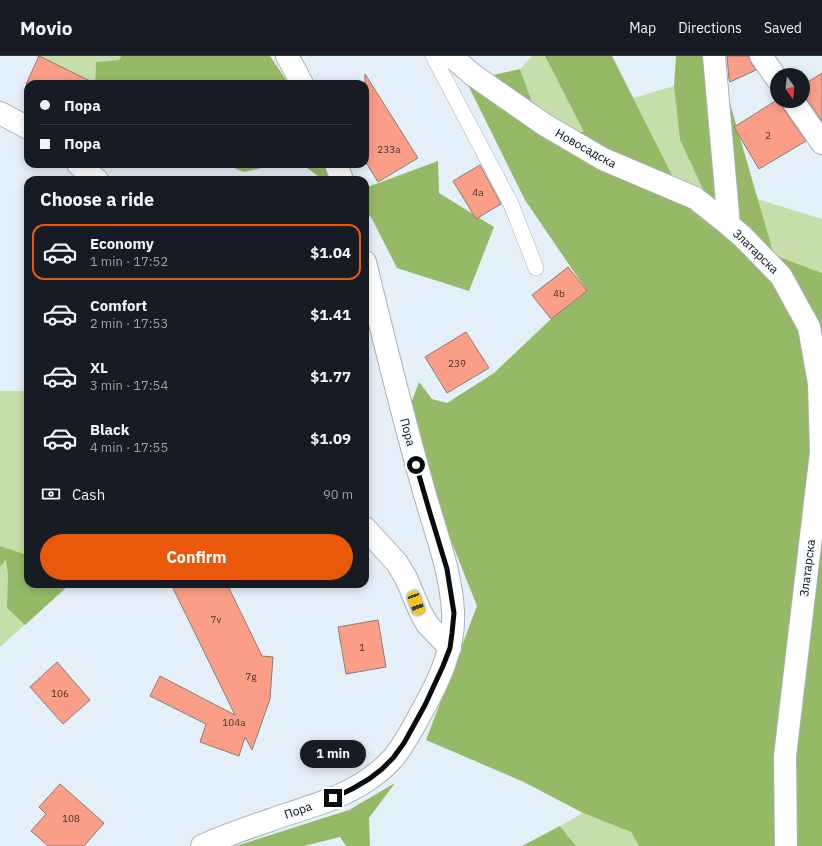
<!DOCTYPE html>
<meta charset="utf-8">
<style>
body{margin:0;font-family:"IBM Plex Sans",sans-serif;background:#242831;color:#f1f3f6;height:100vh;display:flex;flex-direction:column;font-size:15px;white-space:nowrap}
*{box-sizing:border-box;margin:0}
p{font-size:13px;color:#9ea1a6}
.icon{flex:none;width:22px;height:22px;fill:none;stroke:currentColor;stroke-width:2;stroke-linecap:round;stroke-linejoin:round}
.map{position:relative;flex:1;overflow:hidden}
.sheet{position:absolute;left:24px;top:120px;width:345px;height:412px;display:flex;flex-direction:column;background:#171b24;border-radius:12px;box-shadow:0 2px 10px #0003}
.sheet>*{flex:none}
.guide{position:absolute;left:24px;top:24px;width:345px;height:88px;border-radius:12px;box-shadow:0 2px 10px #0003;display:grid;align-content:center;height:88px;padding:0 16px;background:#171b24}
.needle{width:26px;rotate:165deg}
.controls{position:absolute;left:770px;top:12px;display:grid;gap:8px}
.controls a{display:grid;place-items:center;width:40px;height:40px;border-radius:50%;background:#171b24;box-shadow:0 2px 10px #0003;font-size:20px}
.end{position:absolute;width:18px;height:18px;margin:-9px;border:5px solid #090c0e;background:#fff;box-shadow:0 0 0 2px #fff}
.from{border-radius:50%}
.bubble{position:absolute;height:28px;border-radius:14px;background:#171b24;box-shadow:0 2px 10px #0003;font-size:13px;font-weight:800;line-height:28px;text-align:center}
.car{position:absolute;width:12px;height:24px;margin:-12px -6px;border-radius:5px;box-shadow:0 0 3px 1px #0007;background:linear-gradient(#f5c518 24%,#345 0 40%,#f5c518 0 76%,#345 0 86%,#f5c518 0)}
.guide b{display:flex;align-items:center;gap:14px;height:38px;font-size:15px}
.guide b+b{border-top:1px solid #363941}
.guide i{width:10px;height:10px;background:#f1f3f6}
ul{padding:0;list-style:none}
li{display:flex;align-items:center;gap:12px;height:56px;margin:0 8px 6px;padding:0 8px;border:2px solid transparent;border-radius:12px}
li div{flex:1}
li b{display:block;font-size:15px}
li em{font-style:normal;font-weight:800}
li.on{border-color:#ea580c}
li>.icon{width:36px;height:36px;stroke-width:1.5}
h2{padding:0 16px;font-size:18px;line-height:48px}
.pay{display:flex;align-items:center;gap:10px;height:44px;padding:0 16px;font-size:15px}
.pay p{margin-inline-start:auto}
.button{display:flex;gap:8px;margin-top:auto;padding:8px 16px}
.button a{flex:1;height:46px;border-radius:24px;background:#ea580c;color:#fff;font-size:16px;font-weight:800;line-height:46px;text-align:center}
header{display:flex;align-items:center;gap:24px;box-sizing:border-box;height:56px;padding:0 20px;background:#171b24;border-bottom:1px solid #363941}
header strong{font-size:19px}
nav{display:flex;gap:22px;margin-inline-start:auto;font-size:14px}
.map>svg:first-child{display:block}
.green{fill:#c6dfaa}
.forest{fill:#95b967}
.building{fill:#fb9e87;stroke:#887c79}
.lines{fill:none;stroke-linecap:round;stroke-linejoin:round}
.lane-casing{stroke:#a8b1b9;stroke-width:16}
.street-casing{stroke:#a8b1b9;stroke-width:24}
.secondary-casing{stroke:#a8b1b9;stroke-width:24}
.lane{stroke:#fff;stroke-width:15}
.street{stroke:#fff;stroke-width:22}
.secondary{stroke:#fff;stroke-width:22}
.route{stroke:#090c0e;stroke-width:5}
.labels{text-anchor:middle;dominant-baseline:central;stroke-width:4;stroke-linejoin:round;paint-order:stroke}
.number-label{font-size:10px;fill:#46302c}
.street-label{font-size:12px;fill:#090c0e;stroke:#f7fbff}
</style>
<header>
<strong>Movio</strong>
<nav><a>Map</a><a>Directions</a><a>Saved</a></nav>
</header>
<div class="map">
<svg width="822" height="790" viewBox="0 0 822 790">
<rect width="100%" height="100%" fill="#e5eff7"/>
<path class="green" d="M35,0H121L119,4L96,6L95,28H85Z
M532,0H545L585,76H543L520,13Z
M674,30L680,84L726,181L674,123L633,42Z
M757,143L822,163V217L774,199Z
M0,335H28V528H70L0,591Z
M583,757L631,776L639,790H576L560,770Z"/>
<path class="forest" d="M121,0H270L289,28H95L96,6L119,4Z
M545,0H612L674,123L725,180L680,84L674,30L676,0H720L731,51L774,199L822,217V790H639L631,776L583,757L524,726L426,684L477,550L444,467L409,353L419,326L432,343L447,347L494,317L551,263L587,235L525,144L466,25L520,13L543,76H584Z
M438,105L439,137L494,171L469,235L397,212L371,161L365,156V132Z
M224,108H278L244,116Z
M302,108H345L356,124H323Z
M0,490L27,499L28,498V528H70L25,569L7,552L8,519L6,503L0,511Z
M395,727L369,762L370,789L369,790H346L340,781L304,790H236L349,754Z
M560,770L576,790H522Z"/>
<path class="building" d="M39,0L96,28H26Z
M727,0H749L751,7L756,14L730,26L729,23Z
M822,17V65L803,38V29Z
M365,18L418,102L378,126L365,105Z
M777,44L781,45L783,52L806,85L759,113L734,71Z
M480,109L501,148L476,163L453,125Z
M568,211L587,235L551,263L532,239Z
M466,276L489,312L447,337L425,301Z
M171,528H227L262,600L273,601L270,643L252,694L245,681L239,700L200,686L206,668L150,640L160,620L235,659Z
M378,564L386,611L346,618L338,571Z
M57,606L90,644L63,668L30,631Z
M60,728L104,767L84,790H48L31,775L46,758L39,751Z"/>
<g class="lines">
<defs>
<path id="lane" d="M433,0L511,148L536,212"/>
<path id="street" d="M451,0L473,19L545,69L603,103L695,142L729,169
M714,0L729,169L742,180L781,220L809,271L819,327L821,396L785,700L786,790
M761,0L777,23
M793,45L822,87
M0,57L28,72
M78,108L97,124
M365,472L397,507L406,522L420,555L427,568L450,592"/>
<path id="secondary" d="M287,0L295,14L302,28
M336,108L342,124
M202,790C230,777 259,768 288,758C316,749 345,740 369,723C378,717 387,709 394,701C405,687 413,672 421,657C438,627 455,592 453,556C451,513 433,470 422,428C401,354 383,280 365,206"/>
</defs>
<use href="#lane" class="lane-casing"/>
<use href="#street" class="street-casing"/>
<use href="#secondary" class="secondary-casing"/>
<use href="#lane" class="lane"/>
<use href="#street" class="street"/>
<use href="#secondary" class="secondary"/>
</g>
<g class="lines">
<path class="route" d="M333,742L352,733L369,723L382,713L393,702L404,687L425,649L443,610L450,592L452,577L454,557L447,513L430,457L416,409"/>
</g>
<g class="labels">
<g class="number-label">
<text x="768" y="79">2</text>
<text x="389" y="93">233a</text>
<text x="478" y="136">4a</text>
<text x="559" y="237">4b</text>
<text x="457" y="307">239</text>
<text x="216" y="563">7v</text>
<text x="362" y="591">1</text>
<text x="251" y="620">7g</text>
<text x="60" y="637">106</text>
<text x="234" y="666">104a</text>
<text x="71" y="762">108</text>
</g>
<g class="street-label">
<text transform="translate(586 92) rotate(29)">Новосадска</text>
<text transform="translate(756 195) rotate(44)">Златарска</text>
<text transform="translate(408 376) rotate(75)">Пора</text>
<text transform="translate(807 512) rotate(-83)">Златарска</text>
<text transform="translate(298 754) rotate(-19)">Пора</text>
</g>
</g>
</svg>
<div class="controls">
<a><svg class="needle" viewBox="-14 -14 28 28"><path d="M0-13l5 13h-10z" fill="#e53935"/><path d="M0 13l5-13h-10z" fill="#9ea1a6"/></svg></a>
</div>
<i class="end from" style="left:416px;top:409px"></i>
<i class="end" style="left:333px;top:742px"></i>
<div class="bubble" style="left:300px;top:684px;width:66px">1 min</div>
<i class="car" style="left:416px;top:547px;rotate:160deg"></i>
<div class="guide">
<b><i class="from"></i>Пора</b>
<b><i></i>Пора</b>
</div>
<section class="sheet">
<h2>Choose a ride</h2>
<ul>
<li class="on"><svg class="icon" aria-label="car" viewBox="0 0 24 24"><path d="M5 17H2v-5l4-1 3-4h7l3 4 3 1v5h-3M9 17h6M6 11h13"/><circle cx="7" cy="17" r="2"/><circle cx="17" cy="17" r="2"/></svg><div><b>Economy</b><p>1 min · 17:52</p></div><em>$1.04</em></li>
<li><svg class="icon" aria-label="car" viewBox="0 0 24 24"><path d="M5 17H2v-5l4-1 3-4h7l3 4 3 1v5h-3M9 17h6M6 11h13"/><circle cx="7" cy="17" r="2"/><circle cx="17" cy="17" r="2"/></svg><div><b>Comfort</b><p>2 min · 17:53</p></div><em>$1.41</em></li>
<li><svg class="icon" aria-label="car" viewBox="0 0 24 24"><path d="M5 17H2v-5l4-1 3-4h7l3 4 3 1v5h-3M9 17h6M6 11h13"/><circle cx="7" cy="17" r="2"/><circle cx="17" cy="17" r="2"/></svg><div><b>XL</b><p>3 min · 17:54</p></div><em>$1.77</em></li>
<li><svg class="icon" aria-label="car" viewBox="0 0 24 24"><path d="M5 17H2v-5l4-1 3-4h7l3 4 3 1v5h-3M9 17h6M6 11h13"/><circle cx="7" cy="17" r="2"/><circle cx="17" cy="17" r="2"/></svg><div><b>Black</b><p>4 min · 17:55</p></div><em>$1.09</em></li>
</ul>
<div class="pay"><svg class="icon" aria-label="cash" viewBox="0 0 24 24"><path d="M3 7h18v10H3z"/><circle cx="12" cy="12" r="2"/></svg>Cash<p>90 m</p></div>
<div class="button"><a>Confirm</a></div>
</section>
</div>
